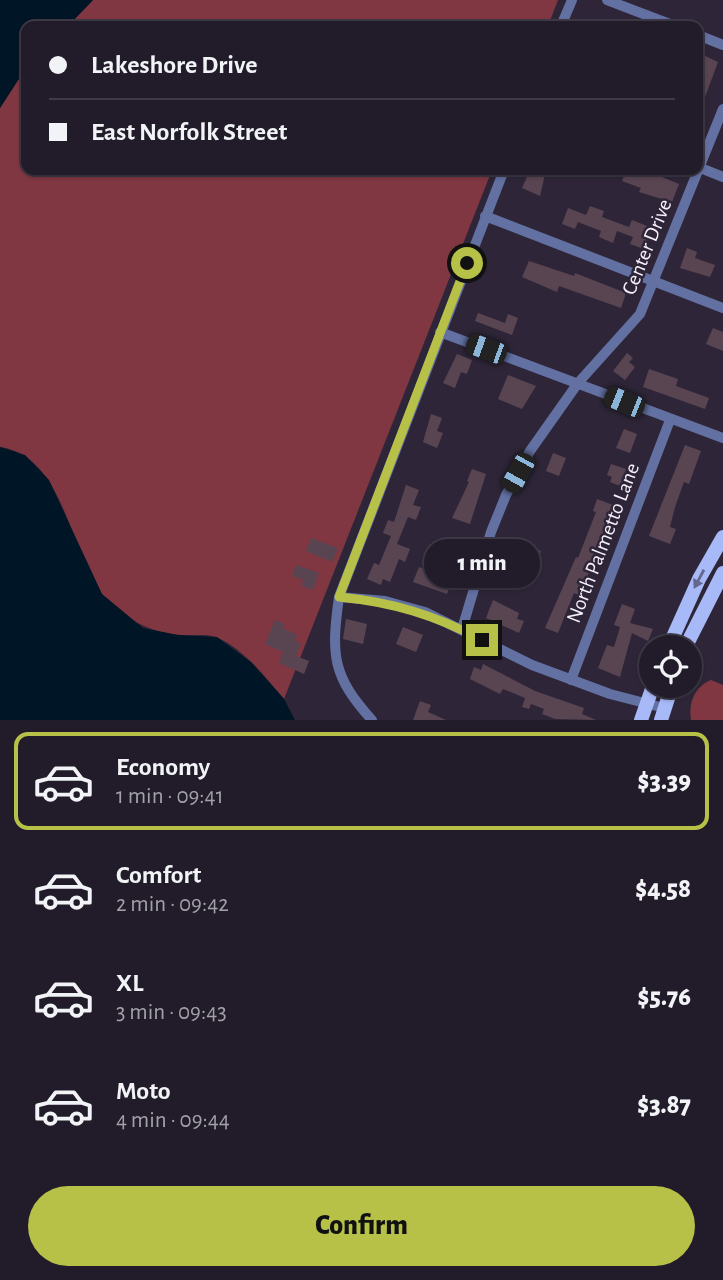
<!DOCTYPE html>
<meta charset="utf-8">
<style>
body{margin:0;font-family:"Alegreya Sans",sans-serif;background:#2a2532;color:#f1f3f6;height:100vh;display:flex;flex-direction:column;font-size:26px;white-space:nowrap}
*{box-sizing:border-box;margin:0}
p{font-size:23px;color:#a2a1a8}
.icon{flex:none;width:38px;height:38px;fill:none;stroke:currentColor;stroke-width:2;stroke-linecap:round;stroke-linejoin:round}
.map{position:relative;height:720px;overflow:hidden}
.sheet{display:flex;flex-direction:column;background:#221c2a;flex:1}
.sheet>*{flex:none}
.banner{position:absolute;left:21px;top:21px;width:682px;height:154px;border-radius:14px;box-shadow:0 2px 5px #0004,0 0 0 2px #3f3a47;display:grid;align-content:center;height:154px;padding:0 28px;background:#221c2a}
.controls{position:absolute;left:639px;top:635px;display:grid;gap:14px}
.controls a{display:grid;place-items:center;width:63px;height:63px;border-radius:50%;background:#221c2a;box-shadow:0 2px 5px #0004,0 0 0 2px #3f3a47;font-size:35px}
.end{position:absolute;width:32px;height:32px;margin:-16px;border:9px solid #b7c148;background:#111;box-shadow:0 0 0 4px #111}
.from{border-radius:50%}
.bubble{position:absolute;height:49px;border-radius:24px;background:#221c2a;box-shadow:0 2px 5px #0004,0 0 0 2px #3f3a47;font-size:23px;font-weight:800;line-height:49px;text-align:center}
.car{position:absolute;width:21px;height:42px;margin:-21px -10px;border-radius:9px;box-shadow:0 0 5px 2px #0007;background:linear-gradient(#222 24%,#8ab4d8 0 40%,#222 0 76%,#8ab4d8 0 86%,#222 0)}
.banner b{display:flex;align-items:center;gap:24px;height:66px;font-size:26px}
.banner b+b{border-top:2px solid #3f3a47}
.banner i{width:18px;height:18px;background:#f1f3f6}
ul{padding:12px 0 0;list-style:none}
li{display:flex;align-items:center;gap:21px;height:98px;margin:0 14px 10px;padding:0 14px;border:4px solid transparent;border-radius:14px}
li div{flex:1}
li b{display:block;font-size:26px}
li em{font-style:normal;font-weight:800}
li.selected{border-color:#b7c148}
li>.icon{width:63px;height:63px;stroke-width:1.5}
.action{display:flex;gap:14px;margin-top:auto;padding:14px 28px}
.action a{flex:1;height:80px;border-radius:42px;background:#b7c148;color:#111;font-size:28px;font-weight:800;line-height:80px;text-align:center}
.map>svg:first-child{display:block}
.green{fill:#803742}
.water{fill:#001525}
.building{fill:#594552}
.lines{fill:none;stroke-linecap:round;stroke-linejoin:round}
.minor{stroke:#6270a2;stroke-width:10}
.major{stroke:#a7b9f7;stroke-width:14}
.oneway{fill:#64688e}
.route{stroke:#b7c148;stroke-width:9}
.labels{text-anchor:middle;dominant-baseline:central;stroke-width:5;stroke-linejoin:round;paint-order:stroke}
.street-label{font-size:21px;fill:#f6f1fd;stroke:#2e2638}
</style>
<div class="map">
<svg width="723" height="720" viewBox="0 0 723 720">
<rect width="100%" height="100%" fill="#2e2638"/>
<path class="green" d="M93,0H558L548,26H68Z
M26,68V170H492L284,699C266,678 244,649 218,638C208,633 192,636 181,635C151,633 121,618 102,594C69,552 65,456 0,447V108Z
M711,680L723,685V720H691C688,703 695,686 711,680Z"/>
<path class="water" d="M0,0H93L68,26H26V68L0,108Z
M0,447L25,455L49,480L102,594L143,628L178,635L217,637L252,663L284,699L295,720H0Z"/>
<path class="building" d="M703,55L718,62L699,113L698,68Z
M530,170H546L540,196L522,188Z
M608,170H645L679,184L672,202L639,192L641,188L622,181L624,176Z
M590,206L604,211L602,217L629,227L632,220L652,228L644,249L630,244L633,237L617,231L613,243L599,237L601,231L578,222L575,229L562,224L568,208L586,215Z
M687,248L697,252L695,258L715,265L710,277L680,268Z
M529,261L574,276L575,273L626,293L621,308L559,286L557,292L522,277Z
M478,313L505,323L508,314L518,318L512,335L475,321Z
M713,328L723,332V351L706,344Z
M627,353L633,358L629,362L635,367L625,380L613,371Z
M457,354L472,360L467,374L461,372L455,388L443,383Z
M649,369L678,379L676,386L709,398L705,409L643,387Z
M508,375L536,386L522,409L498,399Z
M431,414L442,418L437,431L443,433L437,448L423,442Z
M624,429L637,434L630,453L616,448Z
M685,445L701,451L689,484L684,482L675,507L670,527L676,529L670,544L649,536Z
M553,453L566,458L559,476L546,471Z
M611,464L626,469L620,486L610,482L612,477L607,475Z
M472,469L486,474L470,524L452,518L469,482L467,481Z
M406,485L419,490L413,505L421,507L416,520L408,517L397,544L410,549L405,562L399,559L390,582L383,579L381,585L367,579L374,563L379,565L391,536L383,533L388,520L394,522Z
M597,499L613,505L587,578L578,595L574,593L558,633L545,628L576,557L578,558L596,512L593,511Z
M311,538L338,548L332,562L306,551Z
M511,540L541,551L534,573L525,569L529,557L508,549Z
M296,565L319,573L313,590L301,586L303,580L292,576Z
M419,567L452,580L447,594L413,582Z
M493,600L519,613L517,619L524,621L519,633L486,618Z
M622,604L635,609L630,623L653,629L648,641L632,633L620,677L598,668L607,645L614,647L620,627L614,625Z
M346,619L367,624L363,644L343,639Z
M275,620L285,624L283,628L297,635L295,641L301,643L296,656L309,661L304,674L279,663L283,652L265,644Z
M403,627L423,635L416,652L396,644Z
M483,664L535,691L584,708L582,714L596,720L555,719L542,714L544,709L531,704L529,709L522,707L525,698L503,689L500,694L470,679L474,667L481,670Z
M420,701L431,705L428,712L446,720H413Z"/>
<g class="lines">
<path class="minor" d="M607,0L675,26
M561,26L572,0
M698,35L723,45
M698,167L723,177
M485,216L723,308
M440,332L723,438
M339,597L385,601L425,612L532,665L610,694L664,708
M462,629L491,532L506,495L530,451L578,383L640,314L723,109
M571,680L670,420
M372,720C332,676 331,655 339,597L504,170"/>
<path class="major" d="M668,648L699,579L723,537
M685,648L723,573
M641,720L653,686
M661,720L672,686"/>
</g>
<defs><path id="oneway-solid" d="M-6-.8H1V-3.2L6.5 0L1 3.2V.8H-6Z" transform="scale(1.75)"/></defs>
<use class="oneway" href="#oneway-solid" transform="translate(699 579) rotate(118)"/>
<g class="lines">
<path class="route" d="M467,263L339,597C392,602 435,615 482,640"/>
</g>
<g class="labels">
<g class="street-label">
<text transform="translate(647 247) rotate(-68)">Center Drive</text>
<text transform="translate(603 543) rotate(-69)">North Palmetto Lane</text>
</g>
</g>
</svg>
<div class="controls">
<a><svg class="icon" aria-label="locate" viewBox="0 0 24 24"><circle cx="12" cy="12" r="6"/><path d="M12 2v4M12 18v4M2 12h4M18 12h4"/></svg></a>
</div>
<i class="end from" style="left:467px;top:263px"></i>
<i class="end" style="left:482px;top:640px"></i>
<div class="bubble" style="left:424px;top:539px;width:116px">1 min</div>
<i class="car" style="left:486px;top:349px;rotate:290deg"></i>
<i class="car" style="left:624px;top:402px;rotate:292deg"></i>
<i class="car" style="left:518px;top:473px;rotate:209deg"></i>
<div class="banner">
<b><i class="from"></i>Lakeshore Drive</b>
<b><i></i>East Norfolk Street</b>
</div>
</div>
<section class="sheet">
<ul>
<li class="selected"><svg class="icon" aria-label="car" viewBox="0 0 24 24"><path d="M5 17H2v-5l4-1 3-4h7l3 4 3 1v5h-3M9 17h6M6 11h13"/><circle cx="7" cy="17" r="2"/><circle cx="17" cy="17" r="2"/></svg><div><b>Economy</b><p>1 min · 09:41</p></div><em>$3.39</em></li>
<li><svg class="icon" aria-label="car" viewBox="0 0 24 24"><path d="M5 17H2v-5l4-1 3-4h7l3 4 3 1v5h-3M9 17h6M6 11h13"/><circle cx="7" cy="17" r="2"/><circle cx="17" cy="17" r="2"/></svg><div><b>Comfort</b><p>2 min · 09:42</p></div><em>$4.58</em></li>
<li><svg class="icon" aria-label="car" viewBox="0 0 24 24"><path d="M5 17H2v-5l4-1 3-4h7l3 4 3 1v5h-3M9 17h6M6 11h13"/><circle cx="7" cy="17" r="2"/><circle cx="17" cy="17" r="2"/></svg><div><b>XL</b><p>3 min · 09:43</p></div><em>$5.76</em></li>
<li><svg class="icon" aria-label="car" viewBox="0 0 24 24"><path d="M5 17H2v-5l4-1 3-4h7l3 4 3 1v5h-3M9 17h6M6 11h13"/><circle cx="7" cy="17" r="2"/><circle cx="17" cy="17" r="2"/></svg><div><b>Moto</b><p>4 min · 09:44</p></div><em>$3.87</em></li>
</ul>
<div class="action"><a>Confirm</a></div>
</section>
